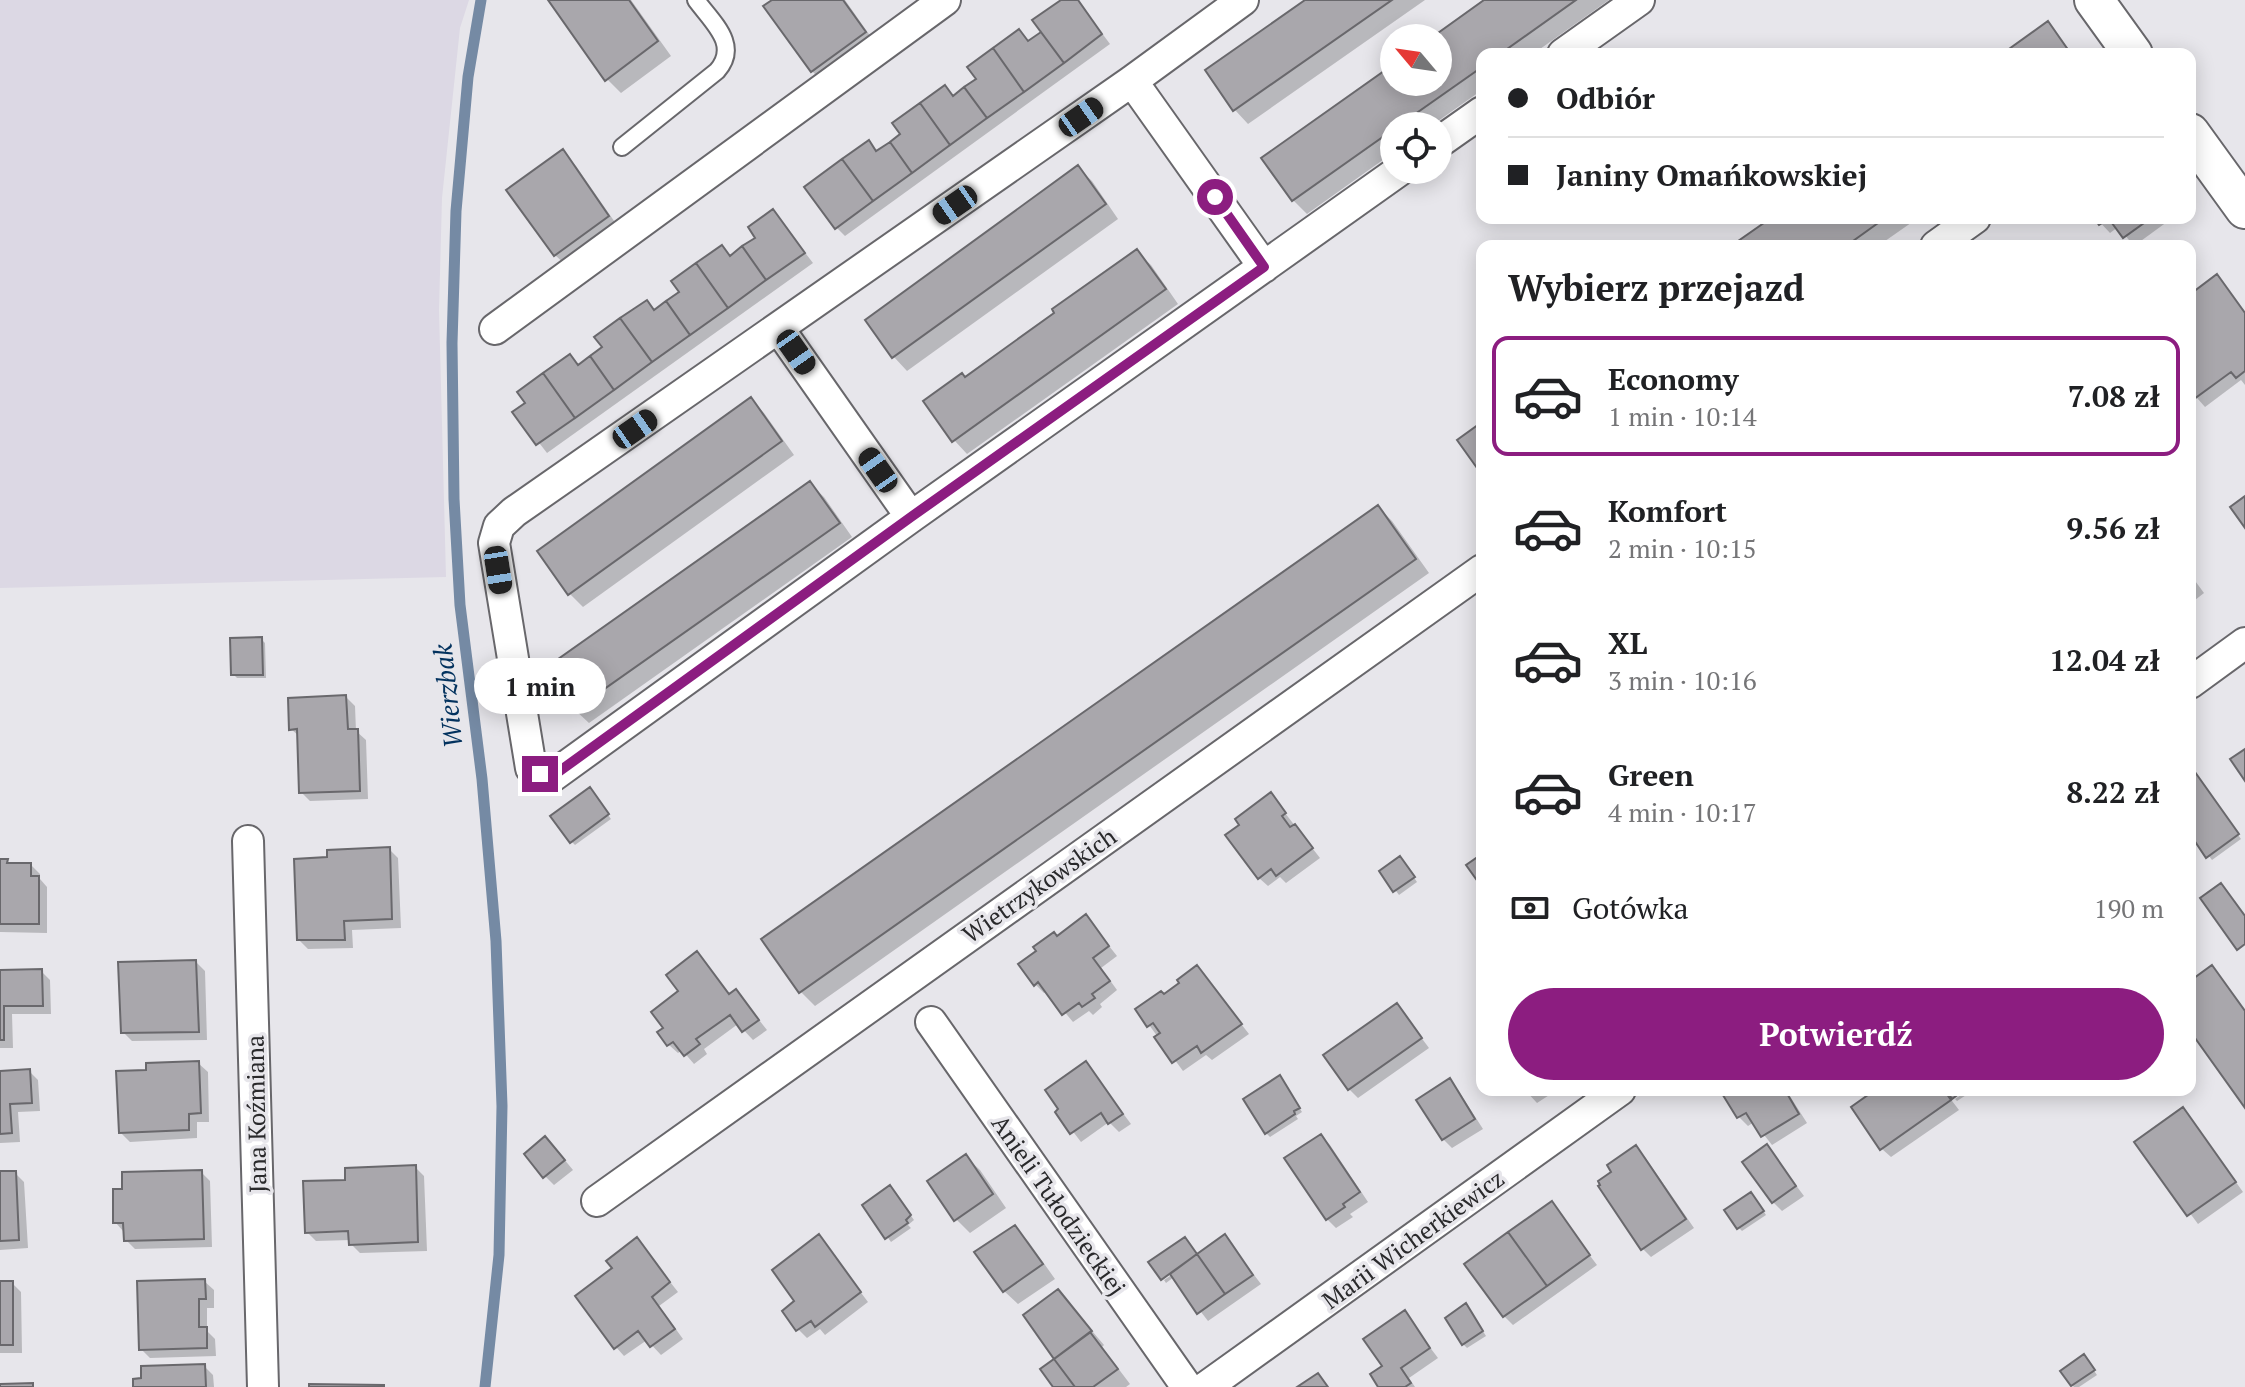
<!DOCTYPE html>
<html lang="pl">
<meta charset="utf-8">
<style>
body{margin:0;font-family:"PT Serif",serif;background:#f2f2f2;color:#202124;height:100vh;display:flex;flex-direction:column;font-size:30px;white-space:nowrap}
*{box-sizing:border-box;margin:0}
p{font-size:26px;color:#757577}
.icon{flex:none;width:44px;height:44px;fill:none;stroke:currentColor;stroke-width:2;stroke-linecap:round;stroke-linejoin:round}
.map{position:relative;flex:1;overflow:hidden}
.details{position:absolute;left:1476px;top:240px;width:720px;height:856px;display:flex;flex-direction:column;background:#fff;border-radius:16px;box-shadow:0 4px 20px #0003}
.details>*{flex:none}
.top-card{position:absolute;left:1476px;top:48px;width:720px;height:176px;border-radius:16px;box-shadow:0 4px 20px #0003;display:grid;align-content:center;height:176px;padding:0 32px;background:#fff}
.needle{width:52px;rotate:299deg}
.buttons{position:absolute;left:1380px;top:24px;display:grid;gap:16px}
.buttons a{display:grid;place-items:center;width:72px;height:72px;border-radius:50%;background:#fff;box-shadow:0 4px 20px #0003;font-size:40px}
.end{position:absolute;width:36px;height:36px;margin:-18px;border:10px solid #8c1d80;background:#fff;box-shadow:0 0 0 4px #fff}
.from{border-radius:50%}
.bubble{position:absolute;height:56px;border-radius:28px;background:#fff;box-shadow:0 4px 20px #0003;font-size:26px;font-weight:700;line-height:56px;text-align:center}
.car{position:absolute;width:24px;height:48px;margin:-24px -12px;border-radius:10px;box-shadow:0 0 6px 2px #0007;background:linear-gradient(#222 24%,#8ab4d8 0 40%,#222 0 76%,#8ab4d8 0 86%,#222 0)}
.top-card b{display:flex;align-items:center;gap:28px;height:76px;font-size:30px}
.top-card b+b{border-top:2px solid #e0e0e0}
.top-card i{width:20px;height:20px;background:#202124}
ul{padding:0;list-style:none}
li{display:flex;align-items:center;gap:24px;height:120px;margin:0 16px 12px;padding:0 16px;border:4px solid transparent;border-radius:16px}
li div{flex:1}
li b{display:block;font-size:30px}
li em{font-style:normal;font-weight:700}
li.active{border-color:#8c1d80}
li>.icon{width:72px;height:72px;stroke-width:1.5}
h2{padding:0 32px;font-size:36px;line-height:96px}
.pay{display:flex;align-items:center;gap:20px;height:88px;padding:0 32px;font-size:30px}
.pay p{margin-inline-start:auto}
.button{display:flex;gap:16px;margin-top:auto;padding:16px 32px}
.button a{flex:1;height:92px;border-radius:48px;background:#8c1d80;color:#fff;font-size:32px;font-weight:700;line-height:92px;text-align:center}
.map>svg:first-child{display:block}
.built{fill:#dcd8e4}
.shadow{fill:#0003}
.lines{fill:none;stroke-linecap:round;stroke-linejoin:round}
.stream{stroke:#758aa4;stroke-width:11}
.building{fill:#a9a7ac;stroke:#69686c;stroke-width:2}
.service-casing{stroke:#68676b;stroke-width:20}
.minor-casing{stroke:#68676b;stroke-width:34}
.tertiary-casing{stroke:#68676b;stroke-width:42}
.service{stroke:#fff;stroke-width:16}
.minor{stroke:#fff;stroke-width:30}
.tertiary{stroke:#fff;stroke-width:38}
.route{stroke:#8c1d80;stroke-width:10}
.labels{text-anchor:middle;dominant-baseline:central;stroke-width:7;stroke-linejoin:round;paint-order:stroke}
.street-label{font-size:24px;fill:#29292b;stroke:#e7e6eb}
.water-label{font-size:26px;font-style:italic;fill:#03325e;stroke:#e7e6eb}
</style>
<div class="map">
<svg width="2245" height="1387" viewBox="0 0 2245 1387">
<rect width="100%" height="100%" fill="#e7e6eb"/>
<path class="built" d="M0,0H469L460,28L442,198L439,310L446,577L0,588Z"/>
<path class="shadow" d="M551,0H631L671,56L621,93L607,79Z
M775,0H845L878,47L826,85L812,71Z
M1064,0H1077L1110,44L845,236L836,227L869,143L878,152L903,135L945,87L954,97L1044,32Z
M1308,0H1425L1248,124L1235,110L1207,71Z
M1488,0H1609L1533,54H1482V90L1431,126H1394V152L1307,214L1293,200L1264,158L1394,66V82H1438V38H1434Z
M2048,24L2073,54H2006Z
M562,152L576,166L621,231L569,268L555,255Z
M1078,168L1092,181L1118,219L907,371L894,357L867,320Z
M773,211L813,263L547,453L515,412L528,403L570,356L579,366L605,348L646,302L655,311L681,293L722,247L731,257L758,238Z
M1774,218H1918L1878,246H1735Z
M2096,218H2170L2171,219L2134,246L2118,227L2110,233Z
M1137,252L1151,265L1178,304L967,454L954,440L965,379Z
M2217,277L2245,312V385L2241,380L2205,407L2190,390V291L2193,294Z
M751,400L764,413L794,455L583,607L570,594Z
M810,484L824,497L852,537L589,723L575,710L547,670Z
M1378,507L1392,521L1429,573L815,1006L801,992L764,940Z
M2190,574L2204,593L2190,604Z
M261,639L265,643L266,678H237L233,674Z
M346,697L355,706L356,731L366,740L368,799L310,801L301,792L300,737L291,729Z
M2190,767L2241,839L2212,860L2190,831Z
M593,794L611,819L575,845L571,841Z
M1271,795L1320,858L1286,883L1280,877L1268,886L1259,878Z
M389,849L398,858L401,928L352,930L353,948L308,949L299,940L329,859Z
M0,861H7L11,865H31L40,874V879L47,887V933L0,932Z
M1404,863L1417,882L1399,895L1382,872Z
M1086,917L1117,956L1101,968L1117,990L1100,1004L1102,1007L1093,1015L1089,1011L1073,1022L1047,991L1044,993L1035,984L1057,938Z
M196,962L205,971L207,1040L132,1041L123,1032Z
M1197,968L1249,1034L1212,1060L1206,1055L1183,1071L1138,1010L1164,996Z
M41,971L50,980L51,1014H12L13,1048H0V972Z
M736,991L767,1030L753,1040L738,1024L704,1049L707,1054L694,1064L682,1050L678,1053L669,1045Z
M1397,1005L1429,1048L1358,1098L1349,1089Z
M198,1063L208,1072L209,1122H197V1138L130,1142L121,1133L148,1072Z
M1086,1064L1131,1124L1119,1132L1109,1122L1081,1142L1058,1112Z
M29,1071L38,1080L40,1111L18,1112L20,1142L0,1143V1073Z
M1280,1077L1302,1112L1296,1116L1298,1119L1270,1137L1266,1133Z
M1449,1081L1458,1090L1483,1129L1452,1148L1443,1139Z
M1525,1090H1557L1537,1103Z
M1729,1090H1786L1807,1123L1772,1145L1754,1122L1748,1126L1739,1117Z
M1879,1090H1961L1949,1097L1959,1110L1891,1157L1882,1149Z
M1968,1090H1974L1957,1101L1955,1099Z
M2191,1119L2243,1192L2198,1224L2137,1142Z
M1321,1136L1330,1145L1368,1202L1350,1214L1353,1217L1336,1228L1327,1219Z
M554,1147L573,1170L554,1185L545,1176Z
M1767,1147L1804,1196L1782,1211L1773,1202Z
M1636,1148L1645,1157L1694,1228L1651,1257L1642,1248L1614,1173Z
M966,1157L980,1170L1006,1208L970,1233L956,1219Z
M415,1167L424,1176L427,1251L360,1253L351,1244V1240L316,1241L307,1232L347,1182Z
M201,1172L210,1181L212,1247L135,1249L126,1240L124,1232L115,1222Z
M0,1173H15L24,1182L28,1248L0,1250Z
M894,1192L914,1220L908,1225L911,1228L891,1242L865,1206Z
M1755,1198L1766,1215L1742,1231L1738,1227Z
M1551,1204L1597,1265L1513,1325L1504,1316Z
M1014,1227L1028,1241L1055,1279L1018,1304L1004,1291Z
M819,1237L868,1302L825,1335L820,1329L807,1338L798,1329L797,1301Z
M1225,1237L1261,1284L1208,1321L1174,1277L1166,1283L1164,1280L1179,1270L1177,1266L1189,1243L1198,1256Z
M637,1240L678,1292L659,1306L683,1339L661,1355L647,1340L624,1356L616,1347L615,1269Z
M204,1281L214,1290V1308H207V1331L215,1339L216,1356L150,1358L141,1349Z
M0,1283H12L21,1292L22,1353H0Z
M1058,1291L1104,1345L1102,1347L1130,1384L1126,1387H1055L1061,1368Z
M1470,1310L1486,1336L1467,1348L1463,1344Z
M1404,1313L1438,1358L1409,1378L1415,1387H1381L1384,1366Z
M2087,1361L2097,1375L2079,1387H2074L2072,1385Z
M204,1366L213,1375L214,1387H135Z"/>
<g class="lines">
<path class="stream" d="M481,0L468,77L456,211L452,343L454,499L460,605L482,779L496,941L502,1106L499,1255L485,1387"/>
</g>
<path class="building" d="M548,0H629L658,41L605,81Z
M772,0H843L866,32L811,72L763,6Z
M1061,0H1078L1102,34L1064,63L1032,20Z
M1305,0H1392L1233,111L1205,70Z
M1484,0H1576L1500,54H1482V67L1398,126H1394V129L1292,201L1261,158L1394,64V82H1438V38H1431Z
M2048,21L2071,54H2002Z
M1019,29L1028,41L1041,32L1064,63L1024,92L993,48Z
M993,48L1024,92L987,118L964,87L976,79L967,67Z
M945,85L953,96L964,87L987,118L950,145L920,103Z
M920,103L950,145L912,173L890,142L900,134L892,123Z
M869,140L876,151L890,142L912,173L873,201L842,159Z
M563,149L609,216L554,256L506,190Z
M842,159L873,201L835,229L804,187Z
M1078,165L1106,204L892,358L865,320Z
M773,209L805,253L766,280L742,246L755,238L748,227Z
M1771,218H1885L1846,246H1731Z
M2094,218H2151L2123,238L2109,219L2099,225Z
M722,245L730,256L742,246L766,280L728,308L696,263Z
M1137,249L1166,289L952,442L923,401L962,373L965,377L1054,313L1052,309Z
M696,263L728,308L690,335L666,301L679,292L671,281Z
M2217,274L2245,313V371L2236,378L2231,372L2194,399L2190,393V288L2193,292Z
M647,300L654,310L666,301L690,335L652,362L620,318Z
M620,318L652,362L614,390L590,356L602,347L594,337Z
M570,354L578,365L590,356L614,390L575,418L543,373Z
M543,373L575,418L536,445L512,412L525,403L517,392Z
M751,397L782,441L568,595L537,551Z
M1482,422V475L1457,440Z
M810,481L840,523L573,711L544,669Z
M2245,496V528L2230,507Z
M1378,505L1416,559L799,993L761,939Z
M262,637L263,675H231L230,638Z
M346,695L348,729H358L360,791L299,793L297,729L289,730L288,698Z
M2245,749V781L2230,759Z
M2190,765L2239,834L2206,858L2190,834Z
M590,787L609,814L570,843L550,816Z
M1271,792L1286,813L1282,816L1290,827L1295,824L1313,848L1276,876L1271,869L1258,879L1225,835L1239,825L1235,819Z
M390,847L392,919L344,921L345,940H297L294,859L327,857V850Z
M1482,854V886H1481L1466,865Z
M1400,856L1415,877L1393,892L1379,871Z
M0,859H8L7,863H31V876H39V924H0Z
M2221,883L2245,916V944L2237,950L2200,898Z
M1086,914L1109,946L1093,958L1110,981L1092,994L1095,998L1082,1007L1079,1003L1062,1015L1038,982L1034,986L1018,964L1036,951L1033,947L1054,932L1057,936Z
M697,951L729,994L736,989L759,1020L742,1032L730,1015L696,1039L700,1044L684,1056L673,1042L667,1046L657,1032L663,1028L651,1012L678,991L666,975Z
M196,960L199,1032L121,1033L118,962Z
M1197,965L1242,1024L1201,1053L1197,1046L1172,1063L1154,1037L1160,1033L1153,1023L1147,1027L1135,1009L1161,991L1164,994L1179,983L1177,980Z
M2212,965L2245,1011V1108L2190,1031V981Z
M42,969L43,1006H4V1040H0V970Z
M1397,1003L1422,1038L1348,1090L1323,1055Z
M199,1061L201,1113L189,1114V1130L119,1133L116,1071L146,1070V1063Z
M1086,1061L1123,1114L1108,1124L1101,1113L1070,1134L1055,1112L1058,1109L1045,1090Z
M30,1069L32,1103L10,1104L12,1133L0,1134V1071Z
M1280,1075L1300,1108L1294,1111L1295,1114L1265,1134L1243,1099Z
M1450,1078L1475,1119L1442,1140L1416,1100Z
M1725,1090H1785L1799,1114L1761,1137L1746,1113L1737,1118L1721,1092Z
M1875,1090H1944L1951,1100L1880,1150L1851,1107Z
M1946,1090H1964L1952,1099Z
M2183,1107L2236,1182L2187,1216L2134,1142Z
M1321,1134L1360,1192L1343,1204L1345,1207L1326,1220L1284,1158Z
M545,1136L565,1160L543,1178L524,1154Z
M1767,1144L1796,1186L1772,1203L1742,1162Z
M1636,1145L1686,1219L1641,1250L1598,1186L1600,1185L1598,1181L1611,1172L1607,1165Z
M966,1154L993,1194L954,1221L927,1181Z
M416,1165L418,1242L349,1245L348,1231L305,1233L303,1181L345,1180V1168Z
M202,1170L204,1239L124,1241L123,1223H113V1189H122V1172Z
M0,1171H16L19,1240L0,1241Z
M890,1185L911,1215L906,1220L908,1223L885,1239L862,1205Z
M1751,1192L1764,1211L1737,1229L1724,1210Z
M1552,1201L1590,1255L1547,1286L1508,1232Z
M1015,1225L1043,1264L1003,1292L974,1252Z
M1508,1232L1547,1286L1503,1317L1464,1264Z
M819,1234L861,1292L815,1327L811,1321L796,1331L782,1311L794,1301L772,1270Z
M1225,1234L1253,1275L1225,1294L1197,1254Z
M637,1237L670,1282L652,1297L675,1329L650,1347L638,1331L614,1349L575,1296L612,1268L606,1261Z
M1185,1237L1197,1254L1161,1280L1148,1262Z
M1197,1254L1225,1294L1197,1314L1170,1274Z
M205,1279L206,1299H199V1327H207V1348L139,1350L137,1281Z
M0,1281H13V1345H0Z
M1058,1289L1092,1331L1054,1359L1023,1315Z
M1466,1303L1483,1331L1462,1345L1445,1318Z
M1405,1310L1430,1348L1401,1368L1411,1383L1405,1387H1378L1370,1374L1382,1366L1363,1339Z
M1090,1332L1118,1369L1093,1387H1075L1054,1359Z
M2084,1354L2095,1370L2071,1386L2060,1371Z
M1054,1359L1075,1387H1053L1040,1369Z
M205,1364L206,1387H133V1379L141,1378V1366Z
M1318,1373L1328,1387H1297Z
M33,1383V1387H0V1384Z
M309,1384L384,1385V1387H309Z"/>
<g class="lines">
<defs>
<path id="service" d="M622,147L717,71C740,45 713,23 696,0"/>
<path id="minor" d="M1243,0L1132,81L514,512L499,526L494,543L531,768L550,778L911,517L1400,170
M1563,54L1639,0
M1132,81L1264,267
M1438,143L1482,112
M1936,246L1975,218
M495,329L945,0
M779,329L911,517
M2190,683L2245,643
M248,841L263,1387
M931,1022L1187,1387
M597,1201L1482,570
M1206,1387L1620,1090"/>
<path id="tertiary" d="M2094,0L2133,54
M2190,133L2245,209"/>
</defs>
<use href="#service" class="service-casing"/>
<use href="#minor" class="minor-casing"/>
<use href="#tertiary" class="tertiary-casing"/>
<use href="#service" class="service"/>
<use href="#minor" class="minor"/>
<use href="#tertiary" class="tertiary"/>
</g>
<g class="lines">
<path class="route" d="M540,774L550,778L911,517L1264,267L1215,197"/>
</g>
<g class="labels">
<g class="street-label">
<text transform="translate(1039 885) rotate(-35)">Wietrzykowskich</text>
<text transform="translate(256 1114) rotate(-91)">Jana Koźmiana</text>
<text transform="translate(1059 1205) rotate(55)">Anieli Tułodzieckiej</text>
<text transform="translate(1413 1239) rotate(-36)">Marii Wicherkiewicz</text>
</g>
<g class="water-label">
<text transform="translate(447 696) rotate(-96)">Wierzbak</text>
</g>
</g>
</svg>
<div class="buttons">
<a><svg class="needle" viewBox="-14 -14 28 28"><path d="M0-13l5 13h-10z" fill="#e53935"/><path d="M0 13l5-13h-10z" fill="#757577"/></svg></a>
<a><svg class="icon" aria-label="locate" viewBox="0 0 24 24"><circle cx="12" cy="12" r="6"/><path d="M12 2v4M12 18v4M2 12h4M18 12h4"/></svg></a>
</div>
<i class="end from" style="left:1215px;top:197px"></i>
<i class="end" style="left:540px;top:774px"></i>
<div class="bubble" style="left:474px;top:658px;width:132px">1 min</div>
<i class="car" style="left:1081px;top:117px;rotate:55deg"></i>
<i class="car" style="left:955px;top:205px;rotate:235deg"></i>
<i class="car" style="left:796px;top:352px;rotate:145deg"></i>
<i class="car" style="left:635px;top:429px;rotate:55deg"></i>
<i class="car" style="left:878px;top:470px;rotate:325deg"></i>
<i class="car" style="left:498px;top:570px;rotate:171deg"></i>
<div class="top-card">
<b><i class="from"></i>Odbiór</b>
<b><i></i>Janiny Omańkowskiej</b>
</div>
<section class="details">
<h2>Wybierz przejazd</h2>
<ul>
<li class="active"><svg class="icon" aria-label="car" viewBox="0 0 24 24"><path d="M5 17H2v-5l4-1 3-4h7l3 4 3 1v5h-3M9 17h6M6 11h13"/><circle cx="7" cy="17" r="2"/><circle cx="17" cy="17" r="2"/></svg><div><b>Economy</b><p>1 min · 10:14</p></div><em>7.08 zł</em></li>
<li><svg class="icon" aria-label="car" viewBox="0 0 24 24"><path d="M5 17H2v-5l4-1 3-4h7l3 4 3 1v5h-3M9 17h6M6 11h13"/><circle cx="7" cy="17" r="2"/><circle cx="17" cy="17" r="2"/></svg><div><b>Komfort</b><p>2 min · 10:15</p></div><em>9.56 zł</em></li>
<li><svg class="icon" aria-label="car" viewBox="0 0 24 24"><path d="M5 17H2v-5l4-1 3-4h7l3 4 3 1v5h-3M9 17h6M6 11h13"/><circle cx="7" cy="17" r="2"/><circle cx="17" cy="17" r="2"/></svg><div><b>XL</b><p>3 min · 10:16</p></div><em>12.04 zł</em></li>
<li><svg class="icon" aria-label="car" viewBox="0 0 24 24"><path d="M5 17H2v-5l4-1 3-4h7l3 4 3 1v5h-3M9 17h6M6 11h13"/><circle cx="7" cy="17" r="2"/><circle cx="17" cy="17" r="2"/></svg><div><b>Green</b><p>4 min · 10:17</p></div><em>8.22 zł</em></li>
</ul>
<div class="pay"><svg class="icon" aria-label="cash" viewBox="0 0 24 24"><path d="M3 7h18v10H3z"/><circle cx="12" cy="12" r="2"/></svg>Gotówka<p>190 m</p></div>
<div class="button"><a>Potwierdź</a></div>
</section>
</div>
